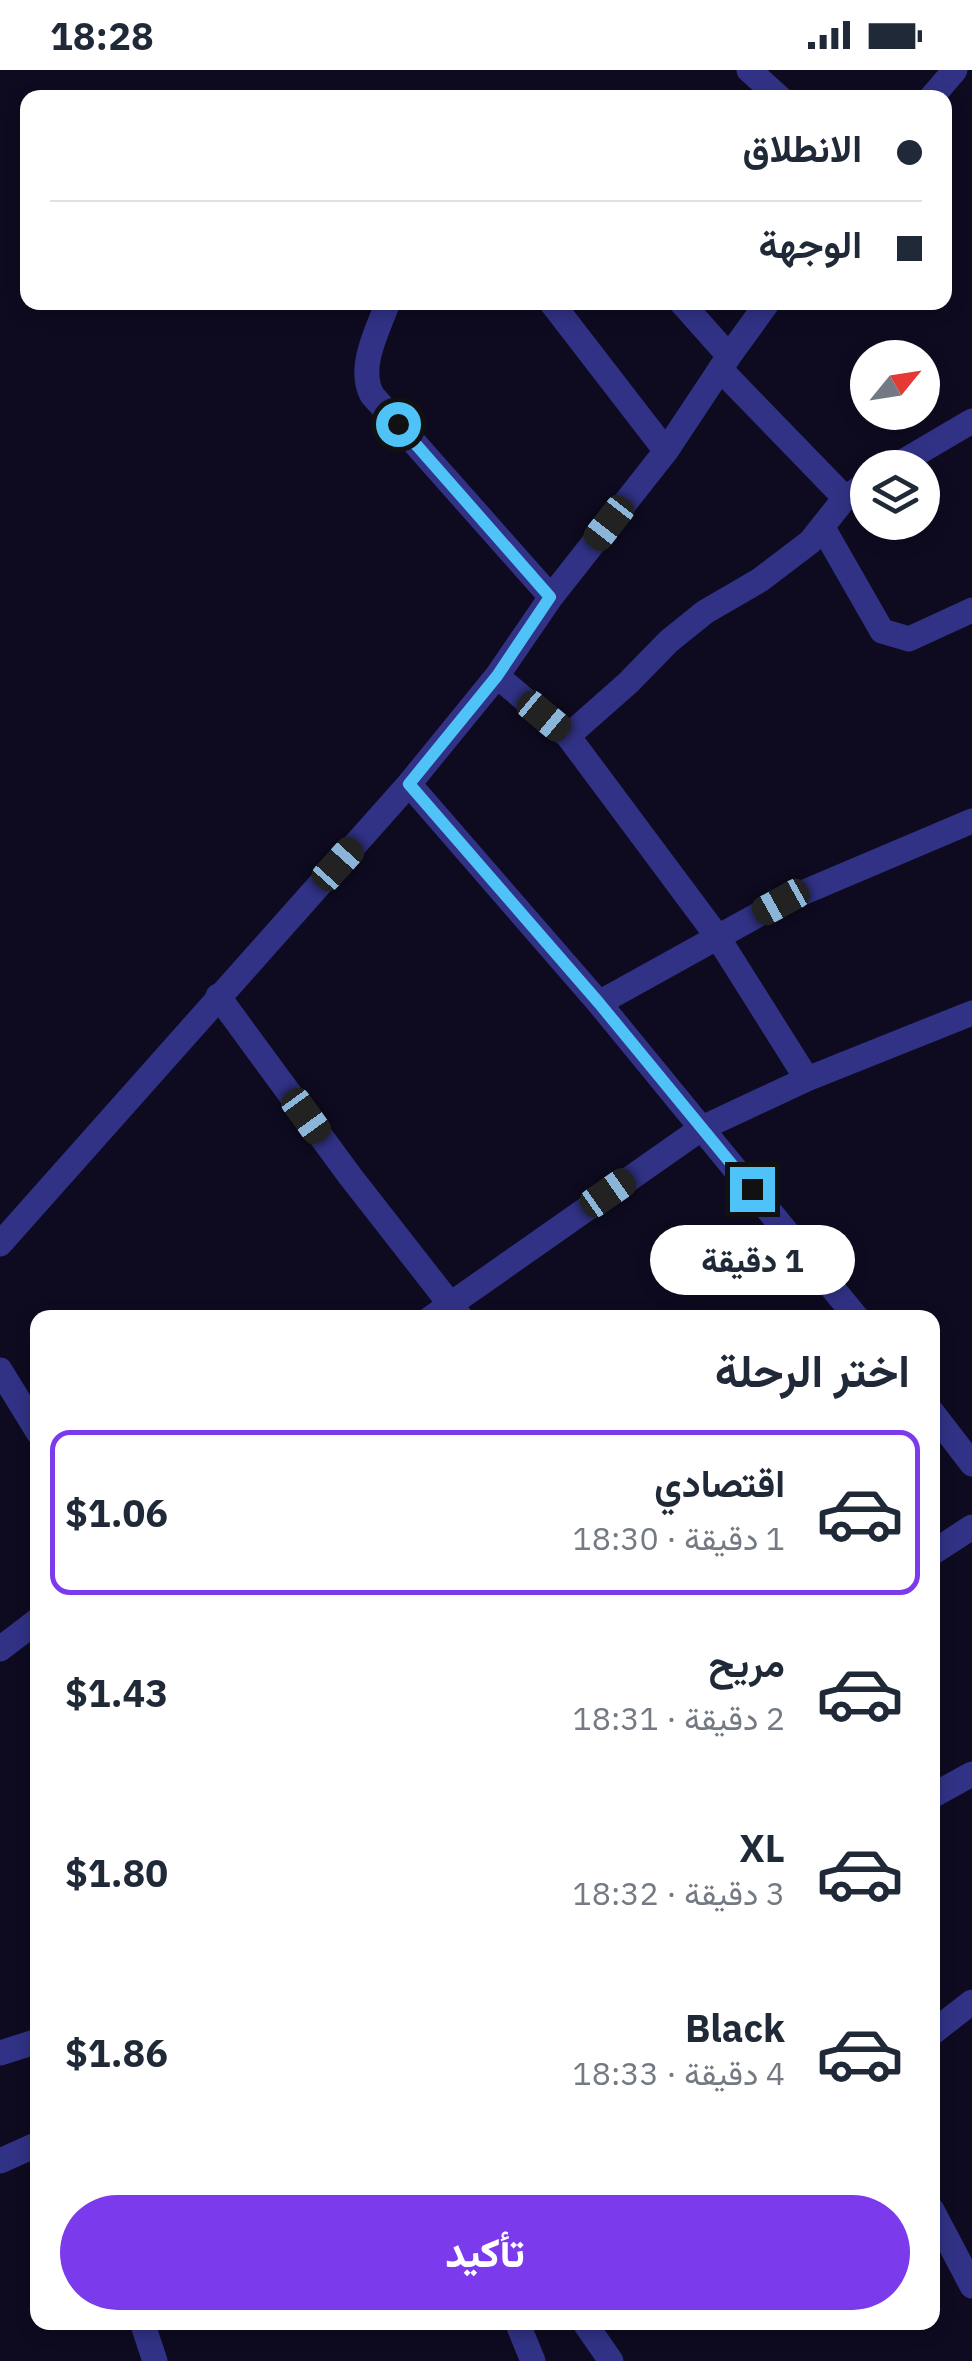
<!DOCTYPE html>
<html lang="ar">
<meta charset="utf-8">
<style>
body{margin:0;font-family:"IBM Plex Sans",Vazirmatn,sans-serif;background:#f2f2f3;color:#1f2937;direction:rtl;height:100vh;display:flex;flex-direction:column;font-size:38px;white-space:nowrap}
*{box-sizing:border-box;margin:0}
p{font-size:32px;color:#747a83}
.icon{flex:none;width:55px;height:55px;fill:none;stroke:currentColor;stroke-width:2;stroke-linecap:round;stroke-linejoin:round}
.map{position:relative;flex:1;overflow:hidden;direction:ltr}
.sheet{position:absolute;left:30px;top:1240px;width:910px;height:1020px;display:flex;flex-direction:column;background:#fff;border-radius:20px;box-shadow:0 5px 15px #0003;direction:rtl}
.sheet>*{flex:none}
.hud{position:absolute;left:20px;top:20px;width:932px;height:220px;border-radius:20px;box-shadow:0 5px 15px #0003;direction:rtl;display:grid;align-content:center;height:220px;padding:0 30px;background:#fff}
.needle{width:65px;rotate:60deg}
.controls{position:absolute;left:850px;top:270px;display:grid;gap:20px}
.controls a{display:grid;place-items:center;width:90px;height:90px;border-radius:50%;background:#fff;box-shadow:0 5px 15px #0003;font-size:50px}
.end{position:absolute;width:45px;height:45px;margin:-22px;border:12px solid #4fc3f7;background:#111;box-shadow:0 0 0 5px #111}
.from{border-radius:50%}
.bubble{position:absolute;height:70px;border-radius:35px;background:#fff;box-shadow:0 5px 15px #0003;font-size:32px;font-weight:800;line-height:70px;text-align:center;direction:rtl}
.car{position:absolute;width:30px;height:60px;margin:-30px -15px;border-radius:12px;box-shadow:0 0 8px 2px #0007;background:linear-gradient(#222 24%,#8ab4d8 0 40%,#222 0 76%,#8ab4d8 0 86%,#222 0)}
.hud b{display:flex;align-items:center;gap:35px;height:95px;font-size:38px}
.hud b+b{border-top:2px solid #e0e1e3}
.hud i{width:25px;height:25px;background:#1f2937}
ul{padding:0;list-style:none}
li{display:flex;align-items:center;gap:30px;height:165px;margin:0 20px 15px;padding:0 10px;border:5px solid transparent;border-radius:20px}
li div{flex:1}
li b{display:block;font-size:38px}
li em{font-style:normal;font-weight:800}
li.on{border-color:#7c3aed}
li>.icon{width:90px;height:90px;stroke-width:1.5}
h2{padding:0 30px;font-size:45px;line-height:120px}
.action{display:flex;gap:20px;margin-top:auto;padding:20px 30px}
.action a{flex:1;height:115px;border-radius:60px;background:#7c3aed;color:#fff;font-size:40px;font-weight:800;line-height:115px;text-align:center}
.status{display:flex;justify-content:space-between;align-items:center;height:70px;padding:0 50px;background:#fff;direction:ltr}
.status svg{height:28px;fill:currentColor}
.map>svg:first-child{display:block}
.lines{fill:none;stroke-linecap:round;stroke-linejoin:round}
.street{stroke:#313285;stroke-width:25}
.route{stroke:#4fc3f7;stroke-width:12}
</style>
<div class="status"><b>18:28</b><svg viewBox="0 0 49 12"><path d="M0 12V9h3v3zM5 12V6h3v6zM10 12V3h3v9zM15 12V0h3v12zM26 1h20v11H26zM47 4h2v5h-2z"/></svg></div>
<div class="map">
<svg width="972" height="2291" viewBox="0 0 972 2291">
<rect width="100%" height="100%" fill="#0e0b21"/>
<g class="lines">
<path class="street" d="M749,0L780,28
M931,28L955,0
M388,232C378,260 357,297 372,325L551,527
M551,232L666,381
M681,232L729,286
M720,299L845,428
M892,398L972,351
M823,458L882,561L909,569L972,540
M497,606L568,666L717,866L807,1009
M568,666L628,613L669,571L705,542L760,510L810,472L845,428L868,413
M409,714L599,933L857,1248
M218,926L350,1106L461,1248
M599,933L781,832L972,751
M0,1174L409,714L497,606L551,527L666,381L729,286L768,232
M431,1248L702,1058L807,1009L972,943
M0,1300L38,1362
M932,1342L972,1394
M932,1483L972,1457
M0,1579L38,1550
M932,1726L972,1704
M932,1963L972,1932
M0,1983L38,1971
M0,2091L38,2074
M932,2140L972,2216
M142,2252L155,2291
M517,2252L533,2291
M584,2252L611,2291"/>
</g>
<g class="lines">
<path class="route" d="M398,354L550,527L497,606L409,714L599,933L752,1119"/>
</g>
</svg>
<div class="controls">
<a><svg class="needle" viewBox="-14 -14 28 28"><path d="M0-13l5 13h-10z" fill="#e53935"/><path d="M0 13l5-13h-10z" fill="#747a83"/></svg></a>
<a><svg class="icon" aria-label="layers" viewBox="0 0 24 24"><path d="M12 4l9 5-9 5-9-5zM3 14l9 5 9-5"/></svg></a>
</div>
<i class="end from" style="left:398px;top:354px"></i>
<i class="end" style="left:752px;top:1119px"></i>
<div class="bubble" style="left:650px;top:1155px;width:205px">1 دقيقة</div>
<i class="car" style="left:609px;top:453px;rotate:218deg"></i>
<i class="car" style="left:544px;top:646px;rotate:130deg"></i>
<i class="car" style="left:338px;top:794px;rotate:42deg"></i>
<i class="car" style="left:781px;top:832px;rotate:241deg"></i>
<i class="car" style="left:306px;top:1046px;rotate:144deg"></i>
<i class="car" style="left:608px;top:1123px;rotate:55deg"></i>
<div class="hud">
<b><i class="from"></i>الانطلاق</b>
<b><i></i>الوجهة</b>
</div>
<section class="sheet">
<h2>اختر الرحلة</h2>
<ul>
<li class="on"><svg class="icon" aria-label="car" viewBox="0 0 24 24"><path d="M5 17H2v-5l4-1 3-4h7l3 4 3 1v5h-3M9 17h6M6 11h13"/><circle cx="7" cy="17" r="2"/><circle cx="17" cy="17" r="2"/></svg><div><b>اقتصادي</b><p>1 دقيقة · 18:30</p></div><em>$1.06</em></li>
<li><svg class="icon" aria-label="car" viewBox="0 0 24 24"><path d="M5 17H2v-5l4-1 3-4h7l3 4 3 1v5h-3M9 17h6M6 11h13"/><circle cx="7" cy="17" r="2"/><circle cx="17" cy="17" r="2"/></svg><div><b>مريح</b><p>2 دقيقة · 18:31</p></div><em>$1.43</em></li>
<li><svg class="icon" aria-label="car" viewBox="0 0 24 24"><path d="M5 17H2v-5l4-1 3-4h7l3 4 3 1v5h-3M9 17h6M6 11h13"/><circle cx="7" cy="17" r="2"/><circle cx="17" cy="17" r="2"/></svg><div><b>XL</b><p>3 دقيقة · 18:32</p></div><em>$1.80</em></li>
<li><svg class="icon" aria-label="car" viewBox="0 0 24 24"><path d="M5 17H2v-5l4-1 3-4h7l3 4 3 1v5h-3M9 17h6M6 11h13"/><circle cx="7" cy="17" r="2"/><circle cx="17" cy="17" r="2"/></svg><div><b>Black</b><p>4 دقيقة · 18:33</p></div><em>$1.86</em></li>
</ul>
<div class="action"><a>تأكيد</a></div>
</section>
</div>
